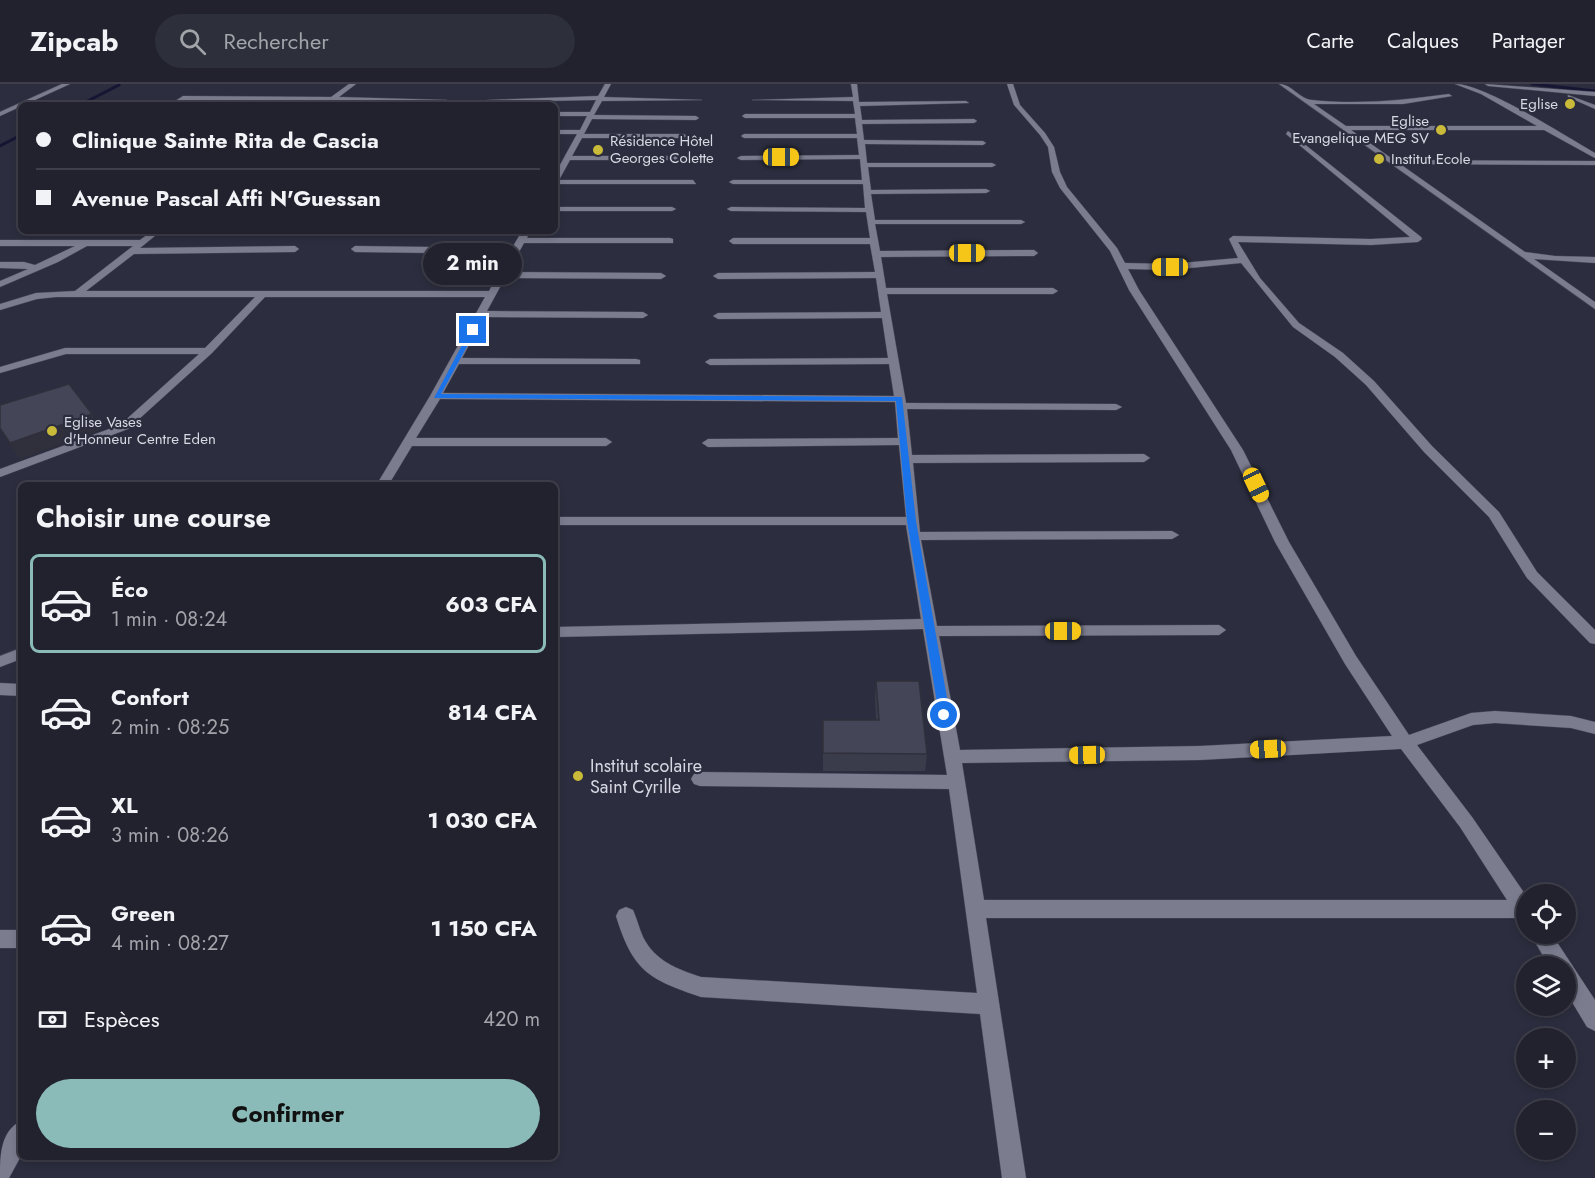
<!DOCTYPE html>
<html lang="fr">
<meta charset="utf-8">
<style>
body{margin:0;font-family:Jost,sans-serif;background:#2d2f3a;color:#f1f3f6;height:100vh;display:flex;flex-direction:column;font-size:22px;white-space:nowrap}
*{box-sizing:border-box;margin:0}
p{font-size:20px;color:#a2a4aa}
.icon{flex:none;width:33px;height:33px;fill:none;stroke:currentColor;stroke-width:2;stroke-linecap:round;stroke-linejoin:round}
.map{position:relative;flex:1;overflow:hidden}
.side{position:absolute;left:18px;top:398px;width:540px;height:678px;display:flex;flex-direction:column;background:#21222e;border-radius:9px;box-shadow:0 3px 9px #0003,0 0 0 2px #3e3f4a}
.side>*{flex:none}
.hud{position:absolute;left:18px;top:18px;width:540px;height:132px;border-radius:9px;box-shadow:0 3px 9px #0003,0 0 0 2px #3e3f4a;display:grid;align-content:center;height:132px;padding:0 18px;background:#21222e}
.controls{position:absolute;left:1516px;top:800px;display:grid;gap:12px}
.controls a{display:grid;place-items:center;width:60px;height:60px;border-radius:50%;background:#21222e;box-shadow:0 3px 9px #0003,0 0 0 2px #3e3f4a;font-size:30px}
.end{position:absolute;width:27px;height:27px;margin:-14px;border:8px solid #1a73e8;background:#fff;box-shadow:0 0 0 3px #fff}
.from{border-radius:50%}
.bubble{position:absolute;height:42px;border-radius:21px;background:#21222e;box-shadow:0 3px 9px #0003,0 0 0 2px #3e3f4a;font-size:20px;font-weight:700;line-height:42px;text-align:center}
.car{position:absolute;width:18px;height:36px;margin:-18px -9px;border-radius:8px;box-shadow:0 0 4px 2px #0007;background:linear-gradient(#f5c518 24%,#345 0 40%,#f5c518 0 76%,#345 0 86%,#f5c518 0)}
.hud b{display:flex;align-items:center;gap:21px;height:57px;font-size:22px}
.hud b+b{border-top:2px solid #3e3f4a}
.hud i{width:15px;height:15px;background:#f1f3f6}
ul{padding:0;list-style:none}
li{display:flex;align-items:center;gap:18px;height:99px;margin:0 12px 9px;padding:0 6px;border:3px solid transparent;border-radius:9px}
li div{flex:1}
li b{display:block;font-size:22px}
li em{font-style:normal;font-weight:700}
li.selected{border-color:#8bbbb9}
li>.icon{width:54px;height:54px;stroke-width:1.5}
h2{padding:0 18px;font-size:27px;line-height:72px}
.pay{display:flex;align-items:center;gap:15px;height:66px;padding:0 18px;font-size:22px}
.pay p{margin-inline-start:auto}
.action{display:flex;gap:12px;margin-top:auto;padding:12px 18px}
.action a{flex:1;height:69px;border-radius:36px;background:#8bbbb9;color:#111;font-size:24px;font-weight:700;line-height:69px;text-align:center}
header{display:flex;align-items:center;gap:36px;box-sizing:border-box;height:84px;padding:0 30px;background:#21222e;border-bottom:2px solid #3e3f4a}
header strong{font-size:28px}
nav{display:flex;gap:33px;margin-inline-start:auto;font-size:21px}
.search{width:420px;height:54px;background:#2d2f3a;display:flex;align-items:center;gap:15px;box-sizing:border-box;padding:0 21px;border-radius:33px;color:#a2a4aa;font-size:22px}
.map>svg:first-child{display:block}
.lines{fill:none;stroke-linecap:round;stroke-linejoin:round}
.stream{stroke:#161534;stroke-width:3}
.minor-casing{stroke:#474858;stroke-width:1}
.minor{fill:#7b7c8e;fill-rule:evenodd}
.wall{fill:#3a3b4b}
.shaded-wall{fill:#30303d}
.building{fill:#444557;stroke:#30303d;stroke-width:1.5}
.route{fill:#1a73e8}
.poi-dot{fill:#c9ba3a;stroke:#2c2d3e;stroke-width:2}
.labels{text-anchor:middle;dominant-baseline:central;stroke-width:4.5;stroke-linejoin:round;paint-order:stroke}
.far-poi-label{font-size:15px;fill:#d7d8e3;stroke:#2c2d3e;text-anchor:start}
.poi-label{font-size:18px;fill:#d7d8e3;stroke:#2c2d3e;text-anchor:start}
</style>
<header>
<strong>Zipcab</strong>
<div class="search"><svg class="icon" aria-label="search" viewBox="0 0 24 24"><circle cx="10" cy="10" r="6"/><path d="M15 15l6 6"/></svg>Rechercher</div>
<nav><a>Carte</a><a>Calques</a><a>Partager</a></nav>
</header>
<div class="map">
<svg width="1595" height="1094" viewBox="0 0 1595 1094">
<rect width="100%" height="100%" fill="#2c2d3e"/>
<g class="lines">
<path class="stream" d="M1532,0L1595,7
M80,21L119,1
M0,62L21,51"/>
<defs>
<path id="minor" d="M62,0H70L0,32V28Z
M349,0H356L339,13L447,16L331,18L184,16L176,21H169L183,12L331,13Z
M605,0H611L604,13L702,16L602,17L594,31L696,32L699,34L696,36L592,35L584,50H684L687,52L684,54H582L572,72H687L691,74L687,76H570L559,96H693L696,100H555V90L577,50H555V46H580L587,32H555V28H590L596,16L490,18L487,16L598,12Z
M851,0H857L859,18L966,17L969,19L860,22L862,36L974,35L977,37L974,39L862,40L864,56L983,57L986,59L983,61L865,60L867,79H992L996,81L992,83H868L871,106L986,105L990,107L986,109L871,110L875,136H1021L1025,138L1021,140H875L880,167L1034,166L1038,169L1034,172L881,173L886,204H1053L1058,207L1053,210H887L906,319L1116,320L1122,323L1116,326L907,325L912,371L1144,370L1150,374L1144,378L913,379L920,448L1172,447L1179,451L1172,455L921,456L937,542L1219,541L1226,546L1219,551L939,552L960,666L1200,662L1392,652L1345,580L1275,458L1231,366L1129,206L1110,167L1060,104L1052,88L1048,63L1040,51L1014,21L1007,0H1013L1020,21L1045,49L1054,63L1060,88L1067,103L1117,164L1125,179L1170,180L1238,174L1229,155L1233,152L1371,155L1410,153L1286,50L1288,47L1421,153L1422,155L1418,158L1371,161L1238,158L1260,194L1299,239L1343,269L1374,297L1432,362L1499,428L1537,488L1595,546V560L1590,559L1527,494L1489,433L1424,368L1366,301L1335,273L1293,243L1241,179L1170,186L1128,185L1139,206L1243,366L1289,458L1356,572L1409,651L1471,629L1495,627L1571,632L1595,638V650L1571,644L1495,639L1473,641L1417,661L1472,733L1527,813V839L1518,834H986L1026,1094H1002L980,930L701,913C648,895 633,887 616,832L619,826L626,823L633,826C637,835 639,844 643,853C655,877 677,885 701,893L977,909L949,705L700,702L694,700L691,695L694,690L700,688L947,691L923,545L555,553V543L921,535L906,441H555V433H906L899,361L708,363L702,359L708,355L898,354L895,318L440,315L416,354H606L612,358L606,362H412L389,400H377L430,312L485,213H265L212,269L128,345L0,393V385L120,341L199,270H66L0,289V283L65,264H205L255,213H56L37,215L0,226V220L36,209L75,207L133,162H87L58,178L0,203V197L28,185L0,184V178H24L35,181L75,162H0V156H140L152,147H161L140,164L295,162L299,165L295,168L134,170L86,207H489L509,170L355,168L351,165L355,162L512,164L522,147H530L527,154H670L673,155V159H524L508,188L661,189L666,192L661,195L505,194L487,227L643,228L648,231L643,234L484,233L462,274L636,275L640,276V280H459L443,309L894,312L889,280L710,281L705,278L710,275L888,274L882,234L718,235L713,232L718,229L881,228L876,194L718,195L713,192L718,189L875,188L870,160H733L729,157L733,154H870L866,128L731,127L727,125L731,123L865,124L863,100H733L729,98L733,96H862L860,75L741,76L737,74L741,72L859,71L857,54H744L741,52L744,50H857L855,34H745L742,32L745,30H855L853,17L752,16L853,13ZM1401,665L1460,743L1507,816H984L962,679L1200,676Z
M1279,0C1292,0 1299,15 1312,16C1357,21 1404,16 1449,10L1452,12L1403,20H1314L1346,42H1537L1481,10L1455,0C1485,0 1565,52 1595,69V74L1593,73L1544,46H1351L1394,76L1595,77V81L1400,80L1525,168L1555,172L1595,173V179L1534,175L1595,218V225Z
M1485,0L1595,8V12L1488,2Z
M1568,11L1595,21V25L1568,13Z
M555,123H672L676,125L672,127H555Z
M21,564V575L0,583V572Z
M0,599L21,600V612L0,611Z
M0,846H21V864H0Z
M1530,849H1551L1595,916V947L1587,943L1566,908V882H1549Z
M21,1037V1072L9,1094H0C0,1073 0,1047 21,1037Z"/>
</defs>
<use href="#minor" class="minor-casing"/>
<use href="#minor" class="minor"/>
</g>
<path class="wall" d="M876,597L927,670L925,687H823V636H876L875,614Z"/>
<path class="shaded-wall" d="M92,330L101,346L20,375L10,359Z"/>
<path class="building" d="M69,300L92,330L10,359L0,344V321Z
M876,597H919L927,670L823,669V636H879Z"/>
<path class="route" d="M473,244L476,246L441,310L902,313L916,437L950,631L948,634H940L939,631L907,437L896,317L434,314L470,246Z"/>
<g class="poi-dot">
<circle cx="1570" cy="20" r="6"/>
<circle cx="1441" cy="46" r="6"/>
<circle cx="598" cy="66" r="6"/>
<circle cx="1379" cy="75" r="6"/>
<circle cx="52" cy="347" r="6"/>
<circle cx="578" cy="692" r="6"/>
</g>
<g class="labels">
<g class="far-poi-label">
<text x="1558" y="20" text-anchor="end">Eglise</text>
<text x="1429" y="37" text-anchor="end">Eglise<tspan x="1429" dy="17">Evangelique MEG SV</tspan></text>
<text x="610" y="57">Résidence Hôtel<tspan x="610" dy="17">Georges Colette</tspan></text>
<text x="1391" y="75">Institut Ecole</text>
<text x="64" y="338">Eglise Vases<tspan x="64" dy="17">d'Honneur Centre Eden</tspan></text>
</g>
<g class="poi-label">
<text x="590" y="682">Institut scolaire<tspan x="590" dy="21">Saint Cyrille</tspan></text>
</g>
</g>
</svg>
<div class="controls">
<a><svg class="icon" aria-label="locate" viewBox="0 0 24 24"><circle cx="12" cy="12" r="6"/><path d="M12 2v4M12 18v4M2 12h4M18 12h4"/></svg></a>
<a><svg class="icon" aria-label="layers" viewBox="0 0 24 24"><path d="M12 4l9 5-9 5-9-5zM3 14l9 5 9-5"/></svg></a>
<a>+</a>
<a>−</a>
</div>
<i class="end from" style="left:944px;top:631px"></i>
<i class="end" style="left:473px;top:246px"></i>
<div class="bubble" style="left:423px;top:159px;width:99px">2 min</div>
<i class="car" style="left:781px;top:73px;rotate:90deg"></i>
<i class="car" style="left:967px;top:169px;rotate:90deg"></i>
<i class="car" style="left:1170px;top:183px;rotate:270deg"></i>
<i class="car" style="left:1256px;top:401px;rotate:155deg"></i>
<i class="car" style="left:1063px;top:547px;rotate:90deg"></i>
<i class="car" style="left:1268px;top:665px;rotate:267deg"></i>
<i class="car" style="left:1087px;top:671px;rotate:269deg"></i>
<div class="hud">
<b><i class="from"></i>Clinique Sainte Rita de Cascia</b>
<b><i></i>Avenue Pascal Affi N'Guessan</b>
</div>
<section class="side">
<h2>Choisir une course</h2>
<ul>
<li class="selected"><svg class="icon" aria-label="car" viewBox="0 0 24 24"><path d="M5 17H2v-5l4-1 3-4h7l3 4 3 1v5h-3M9 17h6M6 11h13"/><circle cx="7" cy="17" r="2"/><circle cx="17" cy="17" r="2"/></svg><div><b>Éco</b><p>1 min · 08:24</p></div><em>603 CFA</em></li>
<li><svg class="icon" aria-label="car" viewBox="0 0 24 24"><path d="M5 17H2v-5l4-1 3-4h7l3 4 3 1v5h-3M9 17h6M6 11h13"/><circle cx="7" cy="17" r="2"/><circle cx="17" cy="17" r="2"/></svg><div><b>Confort</b><p>2 min · 08:25</p></div><em>814 CFA</em></li>
<li><svg class="icon" aria-label="car" viewBox="0 0 24 24"><path d="M5 17H2v-5l4-1 3-4h7l3 4 3 1v5h-3M9 17h6M6 11h13"/><circle cx="7" cy="17" r="2"/><circle cx="17" cy="17" r="2"/></svg><div><b>XL</b><p>3 min · 08:26</p></div><em>1 030 CFA</em></li>
<li><svg class="icon" aria-label="car" viewBox="0 0 24 24"><path d="M5 17H2v-5l4-1 3-4h7l3 4 3 1v5h-3M9 17h6M6 11h13"/><circle cx="7" cy="17" r="2"/><circle cx="17" cy="17" r="2"/></svg><div><b>Green</b><p>4 min · 08:27</p></div><em>1 150 CFA</em></li>
</ul>
<div class="pay"><svg class="icon" aria-label="cash" viewBox="0 0 24 24"><path d="M3 7h18v10H3z"/><circle cx="12" cy="12" r="2"/></svg>Espèces<p>420 m</p></div>
<div class="action"><a>Confirmer</a></div>
</section>
</div>
